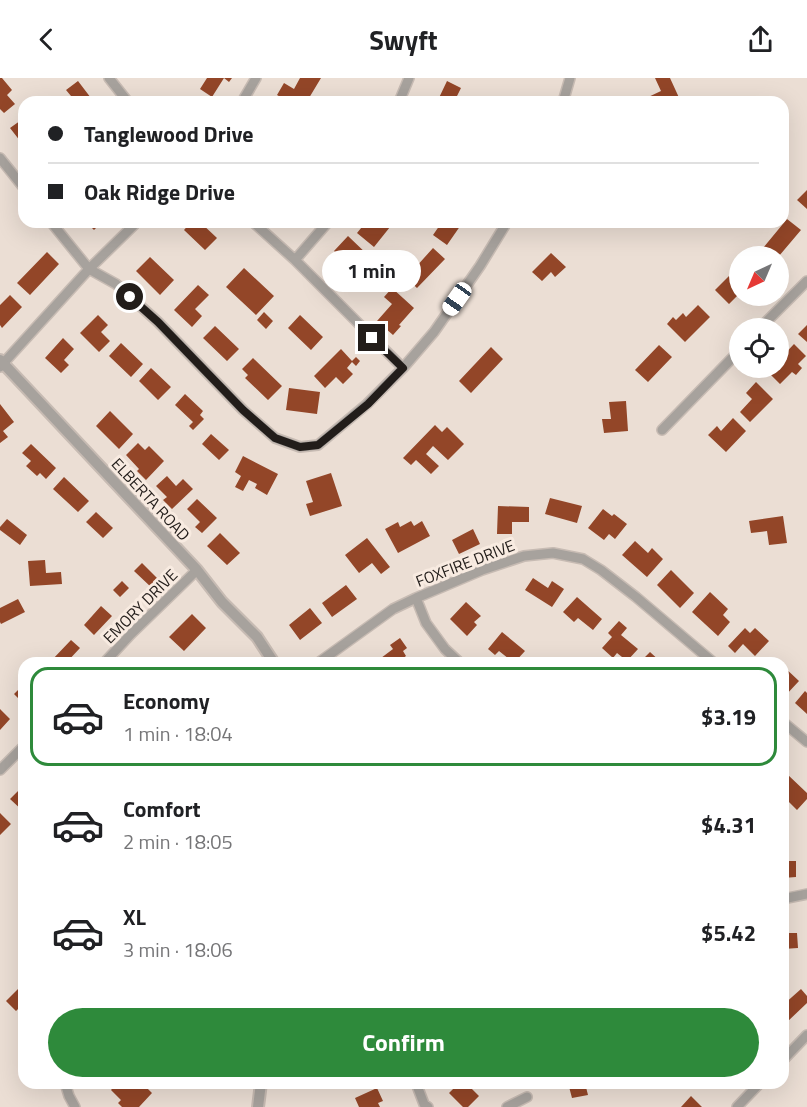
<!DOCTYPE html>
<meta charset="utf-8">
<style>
body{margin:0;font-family:"Titillium Web",sans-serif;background:#f2f2f2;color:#202124;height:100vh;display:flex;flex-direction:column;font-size:22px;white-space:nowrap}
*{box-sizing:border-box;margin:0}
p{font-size:20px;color:#757577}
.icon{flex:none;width:33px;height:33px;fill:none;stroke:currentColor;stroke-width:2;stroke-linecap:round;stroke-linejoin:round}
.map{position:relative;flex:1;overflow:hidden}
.drawer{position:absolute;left:18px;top:579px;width:771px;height:432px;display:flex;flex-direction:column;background:#fff;border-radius:18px;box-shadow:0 6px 24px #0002}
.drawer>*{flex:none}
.guide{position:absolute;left:18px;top:18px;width:771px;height:132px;border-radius:18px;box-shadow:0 6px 24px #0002;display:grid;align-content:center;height:132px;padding:0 30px;background:#fff}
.needle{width:39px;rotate:224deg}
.controls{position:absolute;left:729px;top:168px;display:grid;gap:12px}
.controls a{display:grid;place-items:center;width:60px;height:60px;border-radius:50%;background:#fff;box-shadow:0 6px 24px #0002;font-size:30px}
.end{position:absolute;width:27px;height:27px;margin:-14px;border:8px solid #221d1a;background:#fff;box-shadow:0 0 0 3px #fff}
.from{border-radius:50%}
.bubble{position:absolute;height:42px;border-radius:21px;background:#fff;box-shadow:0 6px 24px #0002;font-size:20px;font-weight:700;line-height:42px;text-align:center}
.car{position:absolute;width:18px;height:36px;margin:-18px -9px;border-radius:8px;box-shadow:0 0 4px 2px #0007;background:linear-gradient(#fff 24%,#345 0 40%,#fff 0 76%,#345 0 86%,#fff 0)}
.guide b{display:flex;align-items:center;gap:21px;height:57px;font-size:22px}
.guide b+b{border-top:2px solid #e0e0e0}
.guide i{width:15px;height:15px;background:#202124}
ul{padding:10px 0 0;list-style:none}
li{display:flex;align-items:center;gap:18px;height:99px;margin:0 12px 9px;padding:0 18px;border:3px solid transparent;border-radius:18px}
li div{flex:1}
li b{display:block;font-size:22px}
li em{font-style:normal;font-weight:700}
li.selected{border-color:#2e8a3b}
li>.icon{width:54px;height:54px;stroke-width:1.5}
.action{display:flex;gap:12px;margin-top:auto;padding:12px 30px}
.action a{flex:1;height:69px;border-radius:36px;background:#2e8a3b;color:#fff;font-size:24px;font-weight:700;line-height:69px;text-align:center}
header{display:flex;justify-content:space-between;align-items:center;height:78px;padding:0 30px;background:#fff;font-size:27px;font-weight:700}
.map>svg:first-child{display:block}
.building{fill:#934628}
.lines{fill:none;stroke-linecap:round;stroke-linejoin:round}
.minor-casing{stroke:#c7bbb3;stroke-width:12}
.tertiary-casing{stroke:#c7bbb3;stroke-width:14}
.minor{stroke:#a7a29d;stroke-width:9}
.tertiary{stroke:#a7a29d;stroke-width:10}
.route{stroke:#221d1a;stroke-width:8}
.labels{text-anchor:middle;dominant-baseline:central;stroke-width:6;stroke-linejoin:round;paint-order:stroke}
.street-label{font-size:16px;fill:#221d1a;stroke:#f8ebe1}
</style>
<header><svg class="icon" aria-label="back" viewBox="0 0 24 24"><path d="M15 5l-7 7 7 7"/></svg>Swyft<svg class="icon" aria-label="share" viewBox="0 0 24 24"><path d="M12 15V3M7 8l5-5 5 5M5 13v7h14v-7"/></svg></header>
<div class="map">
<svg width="807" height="1029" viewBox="0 0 807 1029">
<rect width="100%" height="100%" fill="#ebded4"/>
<path class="building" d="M0,0H2L12,12L7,17L15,26L4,35L0,31Z
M207,0H232L229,4L224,0L212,19L200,11Z
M300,0H321L309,20L306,19L303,24H289L277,17L284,5L294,11Z
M655,0H670L681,24H646L644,21L661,13Z
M78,3L94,24H76L66,12Z
M447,3L461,10L454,24H437Z
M24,40V68L10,50Z
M807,112V131L797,122Z
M787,141L801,152L779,178H763L759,175Z
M86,144H102L94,152Z
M191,144H200L217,160L205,172L184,152Z
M366,144H394L374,169L357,155Z
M442,144H463L447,167L433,157Z
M348,158L370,179L355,195L363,203L355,211L337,195L346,185L334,173Z
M433,170L445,181L417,210L406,200Z
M47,174L59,186L30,217L17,205Z
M551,175L566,189L555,199L551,194L542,203L532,194Z
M150,179L174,202L160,217L136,193Z
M740,187V215L729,226L715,212Z
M244,190L274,218L256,237L226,209Z
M198,207L209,217L195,231L202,238L192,249L174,232Z
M392,210L414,230L399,247L401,248L393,257L377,243L392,226L384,219Z
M10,217L22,229L2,250L0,247V227Z
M698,227L710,239L685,264L667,246L673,239L676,242L683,235L686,239Z
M264,234L273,243L266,251L257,242Z
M98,237L108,247L101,254L110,263L99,274L80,255Z
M300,237L323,259L311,272L288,250Z
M807,247V264L798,256Z
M215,248L239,271L227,283L203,260Z
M63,260L74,271L64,282L69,287L61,295L45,280Z
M121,265L143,286L131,299L109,278Z
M794,266L806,278L798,286L802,290L796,297L792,294L780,306L768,294L772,290H778V283Z
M659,267L672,279L648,304L635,292Z
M491,269L503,281L471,315L459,303Z
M341,271L352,283L356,279L360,283L356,288L352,284L347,290L353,296L343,306L336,299L325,310L314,298Z
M253,280L282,308L268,322L245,300L248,297L242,291Z
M151,290L171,309L158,322L139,303Z
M756,304L773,321L750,344L740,334L752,321L746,315Z
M289,310L320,314L317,336L286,332Z
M185,316L203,333L200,337L204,341L193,352L189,348L193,344L175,327Z
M626,323L628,353L604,355L602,341H611L609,324Z
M0,326L14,344L3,353L8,359L0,365Z
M110,333L133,356L119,371L96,348Z
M733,340L746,353L726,374L708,357L717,348L721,353Z
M435,347L442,354L447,349L464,366L448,382L433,368L426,376L439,388L431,396L416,382L411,387L403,380Z
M211,356L229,372L219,382L202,366Z
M138,365L145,372L149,368L164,383L146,402L137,393L139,391L126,377Z
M31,366L56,390L46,401L40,395L37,398L26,388L31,383L22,375Z
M243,378L278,396L267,417L255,410L257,406L249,402L243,413L235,409L241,398L235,394Z
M331,395L342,428L310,438L306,426L313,424L306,403Z
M167,398L176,408L183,401L193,411L172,431L163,422L167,419L156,408Z
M64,399L89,423L78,434L53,411Z
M550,420L582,428L577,445L545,436Z
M197,421L217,440L202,455L195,449L200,444L187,431Z
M498,428L529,429V444H512V456H497Z
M603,431L612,438L614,436L627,446L615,461L609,456L604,462L588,450Z
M96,434L113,450L103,460L86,444Z
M783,438L787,465L769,467L767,453L751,455L749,443Z
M7,441L27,457L20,467L0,452V449Z
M411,443L414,448L422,443L430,458L398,475L385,451L398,444L400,449Z
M473,451L480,466L459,476L452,462Z
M220,455L240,475L227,487L207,468Z
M367,460L390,489L381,496L372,485L359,495L345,477Z
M635,463L648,475L652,470L663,481L647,499L622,477Z
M45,482L46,495L61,494L62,506L30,508L28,483Z
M142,485L159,502L152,510L134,493Z
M671,492L694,515L680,530L657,507Z
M533,500L548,510L552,503L564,511L552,529L525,512Z
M122,503L129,510L120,519L113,512Z
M346,507L357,521L332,539L322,525Z
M710,514L728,531L723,537L730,544L718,558L692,534Z
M577,519L602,541L593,552L578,540L574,544L563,534Z
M18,521L25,534L1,546L0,544V530Z
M466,524L481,538L474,544L477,547L467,558L450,541Z
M101,528L112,538L94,557L84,547Z
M310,530L322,545L300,562L289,547Z
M192,536L206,550L184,573L169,559Z
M619,543L627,550L621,557L638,571L627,583L617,575L613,580L602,570L612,559L608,555Z
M745,550L750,555L755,550L769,563L755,578L743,566L735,575L728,568Z
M502,554L525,573L514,585L499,573L495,577L488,571Z
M400,560L407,570L403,573L406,578L397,585H367L375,579L377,583L393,571L390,567Z
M71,562L80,570L66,585H53L51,583Z
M650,574L662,585H639Z
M783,588L799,603L785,618L783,616Z
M24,606V626L14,616Z
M805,613L807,615V636L795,625Z
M0,631L10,641L0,652Z
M787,696L807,715V721L797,732L783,718V700Z
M24,707V734L10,721Z
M0,735L11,746L0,757Z
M783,783H796V799L783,800Z
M783,855H797L798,870L783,871Z
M24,905V930L21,928L16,933L6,923Z
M801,911L807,918V925L786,945L783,942V927Z
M117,1005H142L152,1015L139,1029H122L118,1025L121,1022L111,1012Z
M459,1005H466L479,1018L468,1029H463L449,1015Z
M568,1005H585L588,1017L572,1020Z
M377,1010L383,1023L378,1025L380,1029H359L355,1020Z
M691,1018L702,1029H681Z"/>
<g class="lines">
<defs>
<path id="minor" d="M109,0L128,24
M242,24L256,0
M399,24L409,0
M563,24L570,0
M0,80L24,110
M51,144L89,191L116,206L158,244L243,332L275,360L300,369L318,367L367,326L403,290L434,254L480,188L507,144
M253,144L295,182L403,290
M295,182L328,144
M760,250L807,203
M0,289L89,191L137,144
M662,352L740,272
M416,520L426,545L445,571L460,585
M104,585L131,556L197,492
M318,585L393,531L416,520L482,492L524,478L553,475L583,481L601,492L636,519L714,585
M783,644L807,664
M0,692L24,668
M783,821L807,816
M783,982L807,957
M65,1005L69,1018L75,1029
M416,1005L424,1026L428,1029
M507,1029L527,1019
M737,1029L760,1005"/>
<path id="tertiary" d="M0,282L197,492L222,524L257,559L274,585
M258,1029L261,1005"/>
</defs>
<use href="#minor" class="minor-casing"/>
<use href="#tertiary" class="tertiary-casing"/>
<use href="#minor" class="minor"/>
<use href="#tertiary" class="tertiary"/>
</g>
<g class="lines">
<path class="route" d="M130,219L158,244L243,332L275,360L300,369L318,367L368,326L403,290L372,260"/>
</g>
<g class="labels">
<g class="street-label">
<text transform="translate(151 421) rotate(47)">ELBERTA ROAD</text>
<text transform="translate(465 485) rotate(-21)">FOXFIRE DRIVE</text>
<text transform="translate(140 528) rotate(-45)">EMORY DRIVE</text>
</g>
</g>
</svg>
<div class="controls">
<a><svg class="needle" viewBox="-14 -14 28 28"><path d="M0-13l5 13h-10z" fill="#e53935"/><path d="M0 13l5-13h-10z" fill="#757577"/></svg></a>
<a><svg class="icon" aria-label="locate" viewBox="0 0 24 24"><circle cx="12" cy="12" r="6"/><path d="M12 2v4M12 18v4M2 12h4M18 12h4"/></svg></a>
</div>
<i class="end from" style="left:130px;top:219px"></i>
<i class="end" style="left:372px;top:260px"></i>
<div class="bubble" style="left:322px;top:172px;width:99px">1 min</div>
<i class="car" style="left:457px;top:221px;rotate:215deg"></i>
<div class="guide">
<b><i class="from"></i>Tanglewood Drive</b>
<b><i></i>Oak Ridge Drive</b>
</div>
<section class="drawer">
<ul>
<li class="selected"><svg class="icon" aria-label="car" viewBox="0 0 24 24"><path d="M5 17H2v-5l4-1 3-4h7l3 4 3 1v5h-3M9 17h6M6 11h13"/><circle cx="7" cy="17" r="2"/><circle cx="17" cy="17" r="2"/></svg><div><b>Economy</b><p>1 min · 18:04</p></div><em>$3.19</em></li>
<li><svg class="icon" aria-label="car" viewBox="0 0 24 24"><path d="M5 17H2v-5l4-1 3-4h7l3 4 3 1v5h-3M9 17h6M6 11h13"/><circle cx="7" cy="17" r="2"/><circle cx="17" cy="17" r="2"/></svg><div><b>Comfort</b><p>2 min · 18:05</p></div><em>$4.31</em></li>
<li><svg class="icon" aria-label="car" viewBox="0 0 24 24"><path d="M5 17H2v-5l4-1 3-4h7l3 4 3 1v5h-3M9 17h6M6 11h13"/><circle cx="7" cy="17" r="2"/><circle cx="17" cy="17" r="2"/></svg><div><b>XL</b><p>3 min · 18:06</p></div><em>$5.42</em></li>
</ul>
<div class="action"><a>Confirm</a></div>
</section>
</div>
